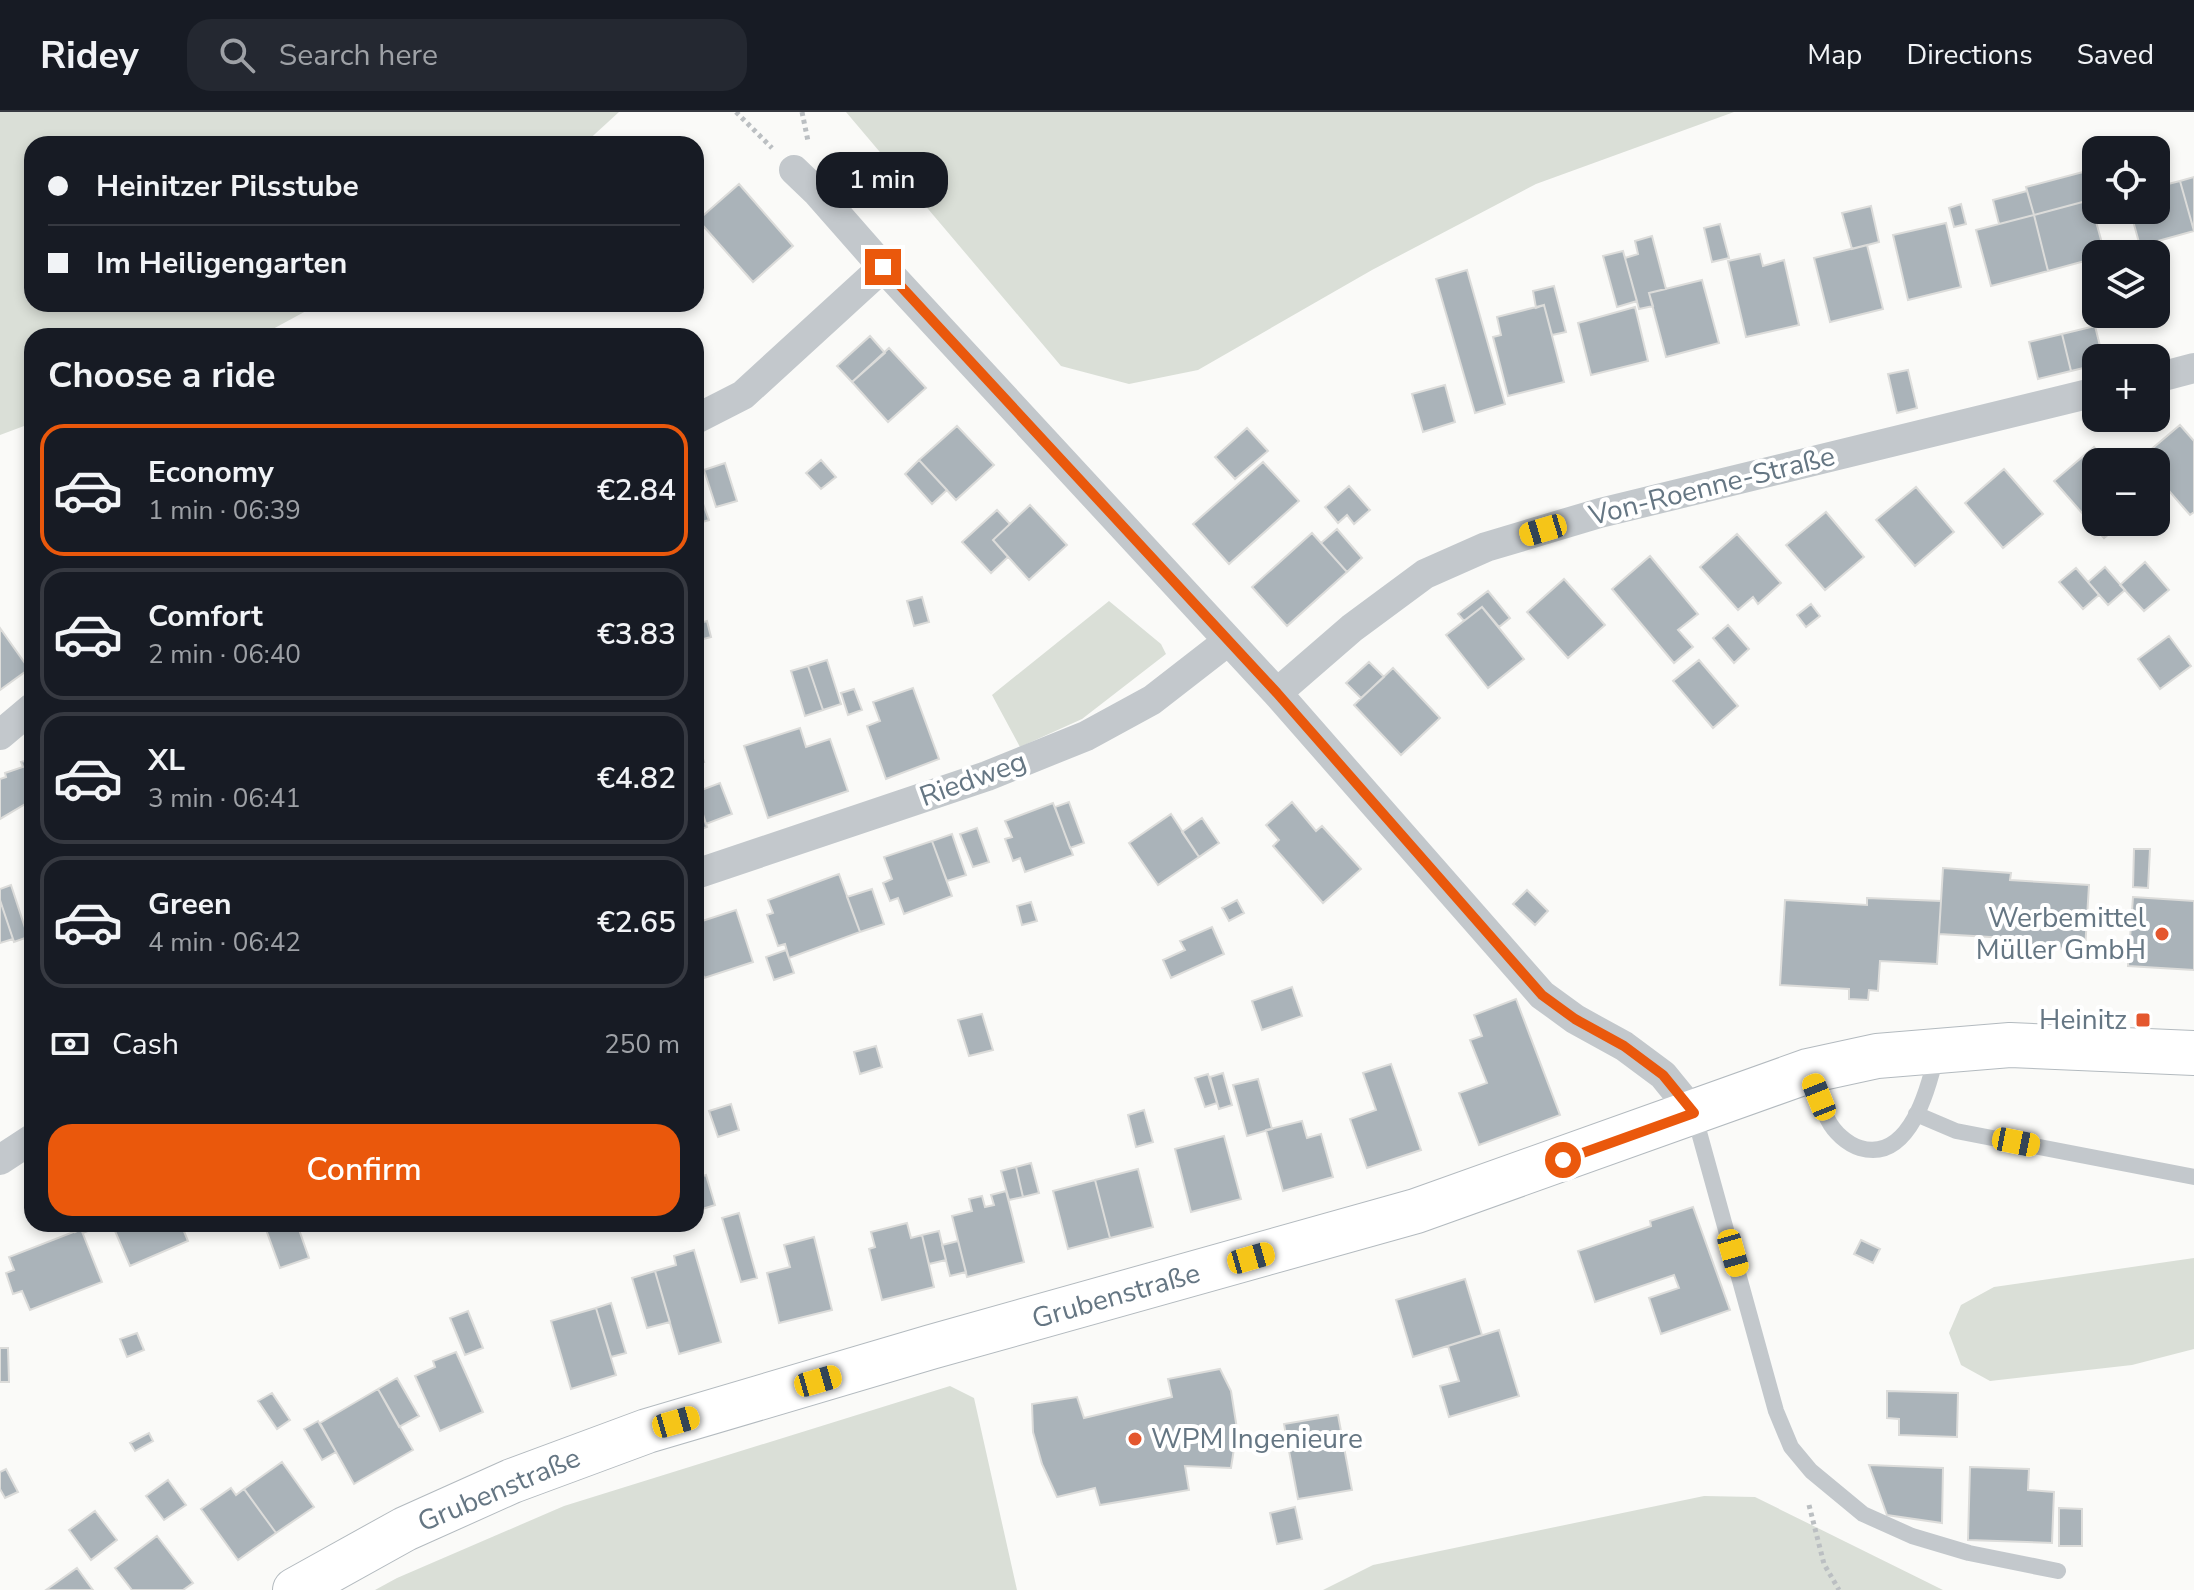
<!DOCTYPE html>
<meta charset="utf-8">
<style>
body{margin:0;font-family:"Nunito Sans",sans-serif;background:#242831;color:#f1f3f6;height:100vh;display:flex;flex-direction:column;font-size:30px;white-space:nowrap}
*{box-sizing:border-box;margin:0}
p{font-size:26px;color:#9ea1a6}
.icon{flex:none;width:44px;height:44px;fill:none;stroke:currentColor;stroke-width:2;stroke-linecap:round;stroke-linejoin:round}
.map{position:relative;flex:1;overflow:hidden}
.drawer{position:absolute;left:24px;top:216px;width:680px;height:904px;display:flex;flex-direction:column;background:#171b24;border-radius:24px;box-shadow:0 4px 12px #0003}
.drawer>*{flex:none}
.banner{position:absolute;left:24px;top:24px;width:680px;height:176px;border-radius:24px;box-shadow:0 4px 12px #0003;display:grid;align-content:center;height:176px;padding:0 24px;background:#171b24}
.tools{position:absolute;left:2082px;top:24px;display:grid;gap:16px}
.tools a{display:grid;place-items:center;width:88px;height:88px;border-radius:16px;background:#171b24;box-shadow:0 4px 12px #0003;font-size:40px}
.end{position:absolute;width:36px;height:36px;margin:-18px;border:10px solid #ea580c;background:#fff;box-shadow:0 0 0 4px #fff}
.from{border-radius:50%}
.bubble{position:absolute;height:56px;border-radius:24px;background:#171b24;box-shadow:0 4px 12px #0003;font-size:26px;font-weight:600;line-height:56px;text-align:center}
.car{position:absolute;width:24px;height:48px;margin:-24px -12px;border-radius:10px;box-shadow:0 0 6px 2px #0007;background:linear-gradient(#f5c518 24%,#345 0 40%,#f5c518 0 76%,#345 0 86%,#f5c518 0)}
.banner b{display:flex;align-items:center;gap:28px;height:76px;font-size:30px}
.banner b+b{border-top:2px solid #363941}
.banner i{width:20px;height:20px;background:#f1f3f6}
ul{padding:0;list-style:none}
li{display:flex;align-items:center;gap:24px;height:132px;margin:0 16px 12px;padding:0 8px;border:4px solid #363941;border-radius:24px}
li div{flex:1}
li b{display:block;font-size:30px}
li em{font-style:normal;font-weight:600}
li.current{border-color:#ea580c}
li>.icon{width:72px;height:72px;stroke-width:1.5}
h2{padding:0 24px;font-size:36px;line-height:96px}
.pay{display:flex;align-items:center;gap:20px;height:88px;padding:0 24px;font-size:30px}
.pay p{margin-inline-start:auto}
.button{display:flex;gap:16px;margin-top:auto;padding:16px 24px}
.button a{flex:1;height:92px;border-radius:24px;background:#ea580c;color:#fff;font-size:32px;font-weight:600;line-height:92px;text-align:center}
header{display:flex;align-items:center;gap:48px;box-sizing:border-box;height:112px;padding:0 40px;background:#171b24;border-bottom:2px solid #363941}
header strong{font-size:38px}
nav{display:flex;gap:44px;margin-inline-start:auto;font-size:28px}
.search{width:560px;height:72px;background:#242831;display:flex;align-items:center;gap:20px;box-sizing:border-box;padding:0 28px;border-radius:24px;color:#9ea1a6;font-size:30px}
.map>svg:first-child{display:block}
.green{fill:#dadfd7}
.building{fill:#aab3b9;stroke:#dcdcda;stroke-width:2}
.lines{fill:none;stroke-linecap:round;stroke-linejoin:round}
.secondary-casing{stroke:#b3babf;stroke-width:46}
.path{stroke:#bbbfc2;stroke-width:5;stroke-dasharray:4 4;stroke-linecap:butt}
.lane{stroke:#c3c8cc;stroke-width:16}
.street{stroke:#c3c8cc;stroke-width:30}
.secondary{stroke:#fff;stroke-width:44}
.route{stroke:#ea580c;stroke-width:10}
.poi-dot{fill:#e4572e;stroke:#fff;stroke-width:3}
.labels{text-anchor:middle;dominant-baseline:central;stroke-width:8;stroke-linejoin:round;paint-order:stroke}
.street-label{font-size:28px;fill:#657683;stroke:#fff}
.poi-label{font-size:28px;fill:#657683;stroke:#fff;text-anchor:end}
</style>
<header>
<strong>Ridey</strong>
<div class="search"><svg class="icon" aria-label="search" viewBox="0 0 24 24"><circle cx="10" cy="10" r="6"/><path d="M15 15l6 6"/></svg>Search here</div>
<nav><a>Map</a><a>Directions</a><a>Saved</a></nav>
</header>
<div class="map">
<svg width="2194" height="1478" viewBox="0 0 2194 1478">
<rect width="100%" height="100%" fill="#fafaf8"/>
<path class="green" d="M0,0H619L584,32H32V192H319L260,224H32V311L0,323Z
M846,0H1734L1536,72L1372,158L1198,258L1129,272L1061,254Z
M1109,489L1161,532L1166,542L1082,607L1020,635L992,583Z
M2194,1146V1237L2132,1253L1990,1269L1961,1253L1949,1221L1961,1193L1994,1175Z
M950,1274L974,1286L1017,1478H375L397,1466L564,1394Z
M1704,1384L1755,1385L1943,1478H1323L1373,1453Z"/>
<path class="building" d="M2083,60L2090,88L2034,103L2026,75Z
M2194,65V119L2180,69Z
M2180,69L2194,119L2140,134L2130,98H2156V75Z
M739,72L793,134L753,170L698,108Z
M2027,79L2034,103L1999,112L1993,88Z
M2090,88L2105,142H2096V146L2048,159L2034,103Z
M1961,92L1966,112L1954,115L1949,96Z
M1871,94L1879,130L1852,137L1842,101Z
M2034,103L2048,159L1991,174L1976,118Z
M1946,111L1961,175L1908,188L1893,123Z
M1720,112L1729,146L1712,150L1704,116Z
M1652,124L1666,177L1649,181L1653,194L1639,197L1625,146L1638,142L1635,129Z
M1867,133L1883,197L1830,210L1814,146Z
M1623,139L1637,189L1617,195L1603,144Z
M1760,142L1763,154L1784,148L1799,213L1746,225L1728,149Z
M1467,158L1505,292L1475,301L1436,167Z
M1702,168L1719,231L1666,245L1649,181Z
M1554,174L1566,220L1552,223L1544,193L1536,196L1533,179Z
M1544,193L1564,270L1508,284L1493,225L1501,223L1497,205Z
M1635,195L1648,249L1591,263L1578,211Z
M2095,214L2103,246H2096V253L2071,259L2062,222Z
M2062,222L2071,259L2038,267L2029,230Z
M870,224L885,241L852,270L837,254Z
M889,236L926,276L888,310L852,270Z
M1908,258L1917,296L1897,301L1888,262Z
M1445,273L1455,310L1423,320L1412,282Z
M2180,313L2194,329V400L2190,403L2156,364V350H2144L2141,346Z
M957,314L994,353L956,388L919,348Z
M1247,316L1268,339L1235,367L1215,345Z
M2094,335L2107,350H2096V410H2123L2104,426L2054,369Z
M821,348L836,365L821,377L806,361Z
M919,348L947,378L932,392L905,362Z
M1263,350L1299,389L1229,452L1193,412Z
M725,351L737,389L716,395L704,358Z
M2004,357L2043,402L2003,436L1965,391Z
M696,373L709,408L696,412Z
M1349,374L1370,398L1354,412L1347,403L1338,411L1325,395Z
M1916,375L1954,420L1915,454L1876,408Z
M1030,393L1067,433L1029,468L993,428Z
M997,398L1010,412L993,428L1008,445L991,461L962,430Z
M1826,400L1864,445L1825,478L1786,433Z
M1337,417L1362,446L1347,460L1321,431Z
M1312,421L1347,460L1287,514L1252,475Z
M1737,422L1781,471L1758,492L1753,485L1738,498L1700,455Z
M1650,444L1698,502L1678,518L1693,535L1674,551L1612,477Z
M2145,450L2169,478L2144,499L2120,473Z
M2105,455L2125,478L2108,493L2088,470Z
M2076,456L2099,483L2083,497L2059,470Z
M1564,467L1605,513L1568,546L1527,500Z
M1488,479L1510,506L1499,515L1482,495L1464,509L1458,502Z
M922,485L929,510L914,514L907,489Z
M1811,492L1820,504L1806,515L1797,503Z
M1482,495L1524,547L1488,576L1446,523Z
M707,509L711,525L696,529V512Z
M1728,513L1749,537L1734,551L1713,526Z
M0,516L29,557L0,578Z
M2169,524L2191,554L2160,577L2138,547Z
M827,548L841,592L823,598L808,554Z
M1699,548L1738,594L1713,616L1673,569Z
M1369,550L1384,565L1361,586L1346,571Z
M808,554L823,598L805,604L791,559Z
M1393,556L1440,606L1401,643L1354,593Z
M913,576L939,647L886,667L867,614L880,609L873,590Z
M854,577L862,598L848,603L841,581Z
M800,616L806,635L830,627L848,679L768,706L744,634Z
M696,626L704,650L696,652Z
M32,647V688L0,707V667L6,665L5,661L23,655L21,650Z
M720,671L732,702L706,712L696,680Z
M696,685L707,715L696,719Z
M1069,690L1084,731L1070,736L1055,695Z
M1292,690L1316,719L1322,714L1361,757L1323,791L1273,734L1279,728L1266,713Z
M1053,691L1073,743L1025,760L1020,746L1013,749L1005,727L1012,725L1005,709Z
M1171,702L1199,745L1158,773L1129,731Z
M1202,706L1219,731L1199,745L1182,720Z
M977,716L989,750L973,755L960,722Z
M952,722L966,763L947,769L932,729Z
M932,729L952,784L904,802L898,786L890,789L883,771L892,767L884,745Z
M2134,737H2150L2148,776L2133,775Z
M1943,756L2011,761L2010,768L2089,773L2085,838L2022,834V842L2006,841L2007,826L1939,822Z
M839,762L860,820L789,846L785,832L778,834L767,803L773,801L768,788Z
M11,773L28,825L14,830L0,788V777Z
M872,777L884,812L860,820L847,785Z
M1527,778L1548,799L1535,813L1513,792Z
M2133,785L2194,789V858L2128,854Z
M1867,786L1941,789L1937,852L1880,849L1878,879L1869,878L1868,888L1849,887V877L1780,873L1785,788L1867,793Z
M0,788L13,827L0,831Z
M1237,788L1244,801L1229,809L1222,796Z
M1031,790L1037,809L1022,813L1017,794Z
M736,798L753,850L704,866L696,841V811Z
M1212,815L1224,842L1171,866L1163,848L1185,838L1180,829Z
M32,824V846L25,826Z
M786,838L794,861L774,868L766,845Z
M1292,875L1302,904L1262,918L1252,889Z
M1516,887L1560,1003L1479,1033L1459,981L1487,971L1470,928L1482,924L1474,903Z
M982,902L993,938L969,944L958,908Z
M876,934L882,955L860,962L854,940Z
M1391,952L1421,1038L1367,1056L1350,1007L1376,998L1363,961Z
M1223,961L1232,993L1219,997L1210,965Z
M1208,962L1217,991L1205,995L1195,966Z
M1258,967L1272,1017L1247,1024L1233,973Z
M731,992L739,1018L718,1025L709,999Z
M1144,998L1153,1030L1136,1035L1128,1003Z
M1302,1009L1307,1026L1321,1022L1333,1065L1283,1079L1266,1018Z
M1224,1024L1241,1087L1191,1100L1175,1037Z
M1031,1051L1039,1081L1023,1085L1016,1055Z
M1016,1055L1023,1085L1009,1088L1001,1059Z
M1138,1057L1153,1115L1110,1126L1095,1068Z
M706,1063L715,1093L696,1099V1066Z
M1095,1068L1110,1126L1068,1137L1053,1079Z
M1006,1079L1024,1150L967,1165L952,1104L972,1099L969,1087L982,1084L985,1095L994,1093L991,1083Z
M1693,1095L1730,1198L1661,1222L1649,1186L1679,1176L1674,1163L1595,1190L1578,1139L1651,1114L1650,1109Z
M739,1101L757,1166L741,1170L722,1106Z
M907,1111L911,1126L922,1123L934,1175L882,1188L869,1137L875,1135L871,1120Z
M72,1112H91L93,1117L83,1121L81,1117L75,1120Z
M112,1112H181L188,1129L130,1154Z
M264,1112H297L309,1146L280,1156Z
M81,1117L102,1170L30,1198L22,1179L13,1182L6,1161L14,1158L9,1145Z
M939,1119L946,1148L929,1152L922,1123Z
M814,1125L832,1198L779,1211L767,1161L790,1155L784,1133Z
M1861,1128L1880,1137L1873,1151L1854,1142Z
M958,1129L966,1160L950,1164L942,1133Z
M694,1138L721,1230L679,1242L655,1159L676,1153L674,1144Z
M655,1159L670,1210L647,1216L632,1166Z
M1465,1167L1482,1223L1413,1245L1396,1188Z
M611,1191L626,1241L611,1245L596,1196Z
M596,1196L616,1263L571,1277L551,1209Z
M468,1199L483,1236L465,1243L450,1206Z
M1499,1218L1519,1284L1449,1305L1440,1274L1459,1269L1448,1234Z
M137,1221L144,1238L127,1245L120,1227Z
M0,1236H8L9,1270H0Z
M456,1240L483,1300L440,1319L415,1264L435,1255L433,1249Z
M1220,1257L1231,1279L1237,1317L1231,1356L1185,1354L1189,1378L1100,1393L1095,1376L1057,1385L1042,1352L1033,1320L1032,1292L1077,1285L1084,1306L1172,1285L1168,1267Z
M397,1266L419,1304L399,1315L378,1277Z
M378,1277L413,1338L354,1372L320,1311Z
M1887,1279L1958,1281L1957,1325L1899,1323V1307L1887,1306Z
M272,1281L290,1308L277,1317L258,1289Z
M1338,1303L1352,1378L1298,1387L1284,1312Z
M318,1309L336,1340L322,1348L304,1317Z
M149,1321L153,1329L135,1339L130,1331Z
M282,1350L314,1395L276,1421L244,1377Z
M1869,1353L1943,1356L1942,1411L1887,1403Z
M1970,1355L2029,1357L2028,1378L2054,1380L2052,1431L1968,1428Z
M6,1357L18,1380L5,1386L0,1377V1360Z
M168,1368L186,1393L164,1408L146,1384Z
M231,1376L236,1383L244,1377L276,1421L238,1448L201,1397Z
M1295,1395L1302,1427L1277,1432L1270,1401Z
M2059,1396L2082,1397V1434H2059Z
M95,1399L117,1428L91,1448L69,1418Z
M157,1424L193,1471L183,1478H132L115,1456Z
M77,1456L93,1478H46Z"/>
<g class="lines">
<defs>
<path id="secondary" d="M295,1478L405,1417L512,1369L647,1319L931,1235L1416,1099L1808,959L1877,944L2010,933L2194,941"/>
</defs>
<use href="#secondary" class="secondary-casing"/>
<path class="path" d="M736,0L772,36
M802,0L808,29
M1809,1393L1824,1452L1839,1478"/>
<path class="lane" d="M1809,961C1815,976 1820,993 1828,1008C1834,1020 1847,1032 1860,1036C1910,1051 1929,975 1937,940
M1694,1002L1776,1299L1791,1335L1811,1359L1863,1402L1912,1424L1969,1441L2058,1459
M1916,1002L1956,1019L2194,1065"/>
<path class="street" d="M794,58L818,81L883,155L1277,581L1542,883L1575,907L1624,934L1663,963L1694,1001
M2156,266L2194,256
M696,307L743,283L883,155
M1277,581L1352,516L1425,462L1486,435L1600,401L2096,280
M0,623L32,596
M696,762L987,664L1086,624L1152,588L1228,529
M0,1048L32,1027"/>
<use href="#secondary" class="secondary"/>
</g>
<g class="lines">
<path class="route" d="M883,155L1277,581L1542,883L1575,907L1624,934L1663,963L1694,1001L1563,1048"/>
</g>
<g class="poi-dot">
<circle cx="2162" cy="822" r="8"/>
<rect x="2135" y="900" width="16" height="16" rx="4"/>
<circle cx="1135" cy="1327" r="8"/>
</g>
<g class="labels">
<g class="street-label">
<text transform="translate(1712 374) rotate(-14)">Von-Roenne-Straße</text>
<text transform="translate(973 667) rotate(-20)">Riedweg</text>
<text transform="translate(1116 1184) rotate(-16)">Grubenstraße</text>
<text transform="translate(499 1378) rotate(-23)">Grubenstraße</text>
</g>
<g class="poi-label">
<text x="2146" y="806">Werbemittel<tspan x="2146" dy="32">Müller GmbH</tspan></text>
<text x="2127" y="908">Heinitz</text>
<text x="1151" y="1327" text-anchor="start">WPM Ingenieure</text>
</g>
</g>
</svg>
<div class="tools">
<a><svg class="icon" aria-label="locate" viewBox="0 0 24 24"><circle cx="12" cy="12" r="6"/><path d="M12 2v4M12 18v4M2 12h4M18 12h4"/></svg></a>
<a><svg class="icon" aria-label="layers" viewBox="0 0 24 24"><path d="M12 4l9 5-9 5-9-5zM3 14l9 5 9-5"/></svg></a>
<a>+</a>
<a>−</a>
</div>
<i class="end from" style="left:1563px;top:1048px"></i>
<i class="end" style="left:883px;top:155px"></i>
<div class="bubble" style="left:816px;top:40px;width:132px">1 min</div>
<i class="car" style="left:1543px;top:418px;rotate:253deg"></i>
<i class="car" style="left:1819px;top:985px;rotate:338deg"></i>
<i class="car" style="left:2016px;top:1030px;rotate:101deg"></i>
<i class="car" style="left:1733px;top:1141px;rotate:164deg"></i>
<i class="car" style="left:1251px;top:1146px;rotate:74deg"></i>
<i class="car" style="left:818px;top:1269px;rotate:74deg"></i>
<i class="car" style="left:676px;top:1310px;rotate:74deg"></i>
<div class="banner">
<b><i class="from"></i>Heinitzer Pilsstube</b>
<b><i></i>Im Heiligengarten</b>
</div>
<section class="drawer">
<h2>Choose a ride</h2>
<ul>
<li class="current"><svg class="icon" aria-label="car" viewBox="0 0 24 24"><path d="M5 17H2v-5l4-1 3-4h7l3 4 3 1v5h-3M9 17h6M6 11h13"/><circle cx="7" cy="17" r="2"/><circle cx="17" cy="17" r="2"/></svg><div><b>Economy</b><p>1 min · 06:39</p></div><em>€2.84</em></li>
<li><svg class="icon" aria-label="car" viewBox="0 0 24 24"><path d="M5 17H2v-5l4-1 3-4h7l3 4 3 1v5h-3M9 17h6M6 11h13"/><circle cx="7" cy="17" r="2"/><circle cx="17" cy="17" r="2"/></svg><div><b>Comfort</b><p>2 min · 06:40</p></div><em>€3.83</em></li>
<li><svg class="icon" aria-label="car" viewBox="0 0 24 24"><path d="M5 17H2v-5l4-1 3-4h7l3 4 3 1v5h-3M9 17h6M6 11h13"/><circle cx="7" cy="17" r="2"/><circle cx="17" cy="17" r="2"/></svg><div><b>XL</b><p>3 min · 06:41</p></div><em>€4.82</em></li>
<li><svg class="icon" aria-label="car" viewBox="0 0 24 24"><path d="M5 17H2v-5l4-1 3-4h7l3 4 3 1v5h-3M9 17h6M6 11h13"/><circle cx="7" cy="17" r="2"/><circle cx="17" cy="17" r="2"/></svg><div><b>Green</b><p>4 min · 06:42</p></div><em>€2.65</em></li>
</ul>
<div class="pay"><svg class="icon" aria-label="cash" viewBox="0 0 24 24"><path d="M3 7h18v10H3z"/><circle cx="12" cy="12" r="2"/></svg>Cash<p>250 m</p></div>
<div class="button"><a>Confirm</a></div>
</section>
</div>
